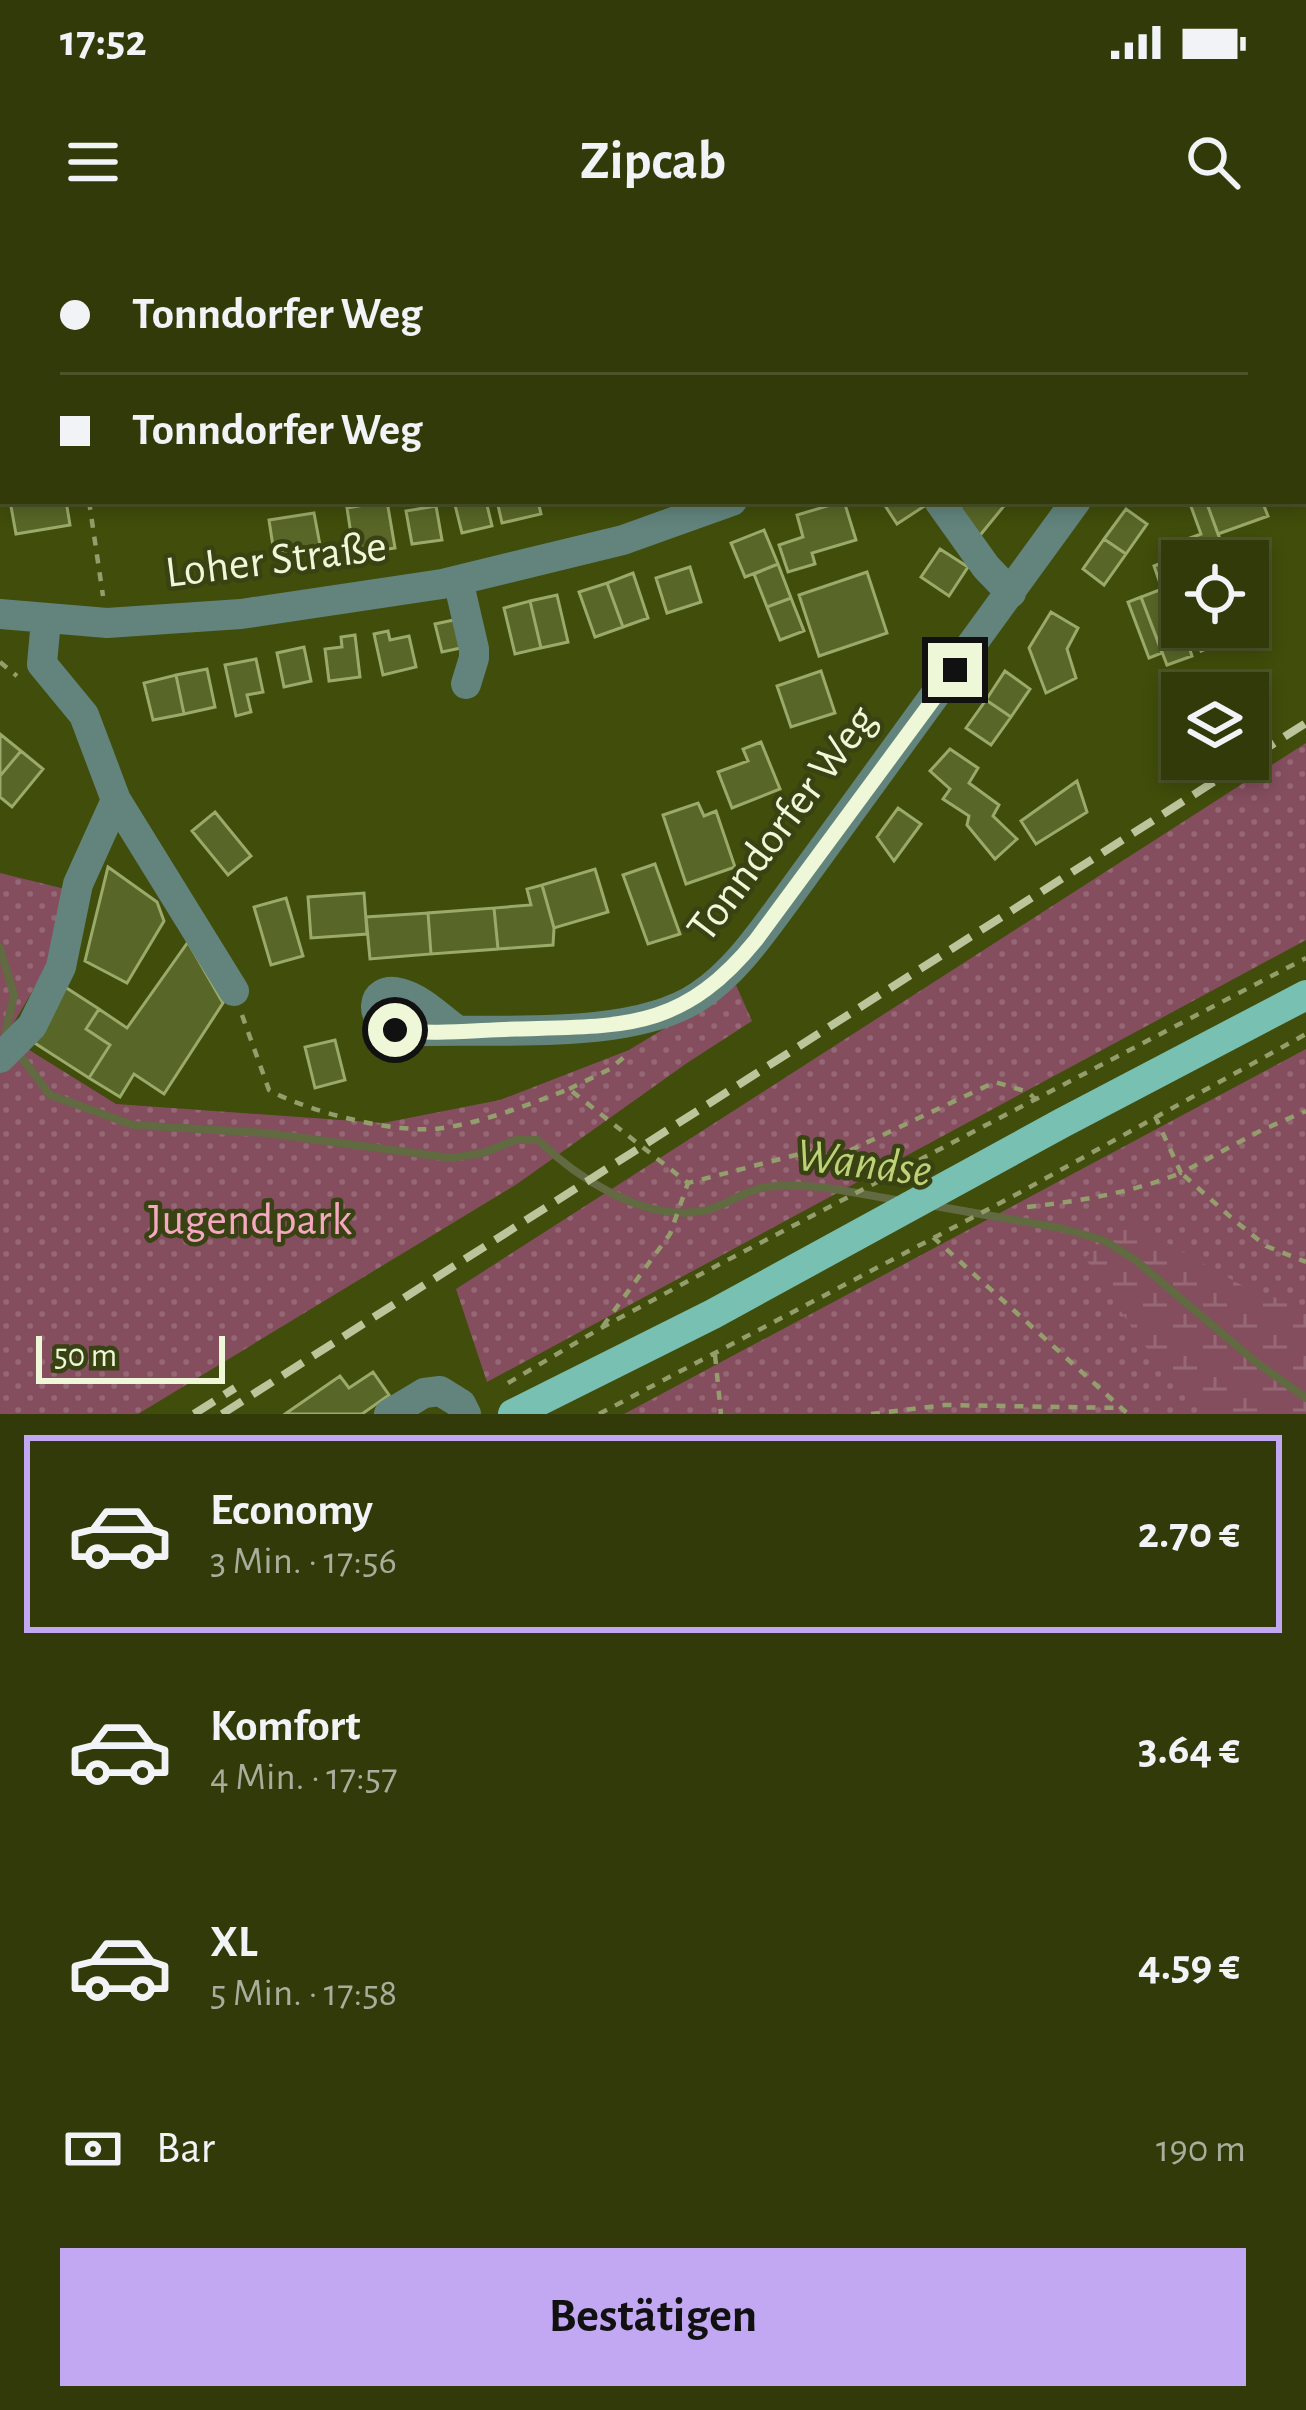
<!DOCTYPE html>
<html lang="de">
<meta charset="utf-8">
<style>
body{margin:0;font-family:"Alegreya Sans",sans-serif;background:#394112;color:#f1f3f6;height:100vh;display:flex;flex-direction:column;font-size:45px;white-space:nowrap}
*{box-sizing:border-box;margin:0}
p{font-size:39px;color:#a8ad9c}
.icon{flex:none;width:66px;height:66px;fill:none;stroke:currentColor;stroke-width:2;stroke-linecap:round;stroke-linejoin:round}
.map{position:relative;height:1174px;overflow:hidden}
.side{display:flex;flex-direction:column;background:#313a08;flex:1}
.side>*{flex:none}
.hud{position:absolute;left:0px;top:0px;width:1308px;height:264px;box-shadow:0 6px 18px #0003,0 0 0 3px #4c5429;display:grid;align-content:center;height:264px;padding:0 60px;background:#313a08}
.controls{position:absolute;left:1161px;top:300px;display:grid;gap:24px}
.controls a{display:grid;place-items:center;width:108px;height:108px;border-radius:0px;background:#313a08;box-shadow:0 6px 18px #0003,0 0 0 3px #4c5429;font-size:60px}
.scale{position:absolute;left:36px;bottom:30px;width:189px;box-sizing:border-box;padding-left:12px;border:6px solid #eef7d7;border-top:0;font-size:33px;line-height:42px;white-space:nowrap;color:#eef7d7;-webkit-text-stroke:9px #384212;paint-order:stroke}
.end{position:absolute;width:54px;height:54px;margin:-27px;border:15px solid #eef7d7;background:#111;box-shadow:0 0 0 6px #111}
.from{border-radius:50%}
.hud b{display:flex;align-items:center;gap:42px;height:114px;font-size:45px}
.hud b+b{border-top:3px solid #4c5429}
.hud i{width:30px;height:30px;background:#f1f3f6}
ul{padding:21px 0 0;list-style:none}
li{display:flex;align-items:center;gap:36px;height:198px;margin:0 24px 18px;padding:0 36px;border:6px solid transparent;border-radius:0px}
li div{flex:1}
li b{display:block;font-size:45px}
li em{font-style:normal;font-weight:600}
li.selected{border-color:#c2a8f2}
li>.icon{width:108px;height:108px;stroke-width:1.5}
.pay{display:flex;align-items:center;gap:30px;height:132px;padding:0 60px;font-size:45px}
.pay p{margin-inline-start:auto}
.primary-button{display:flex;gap:24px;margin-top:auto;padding:24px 60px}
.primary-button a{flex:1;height:138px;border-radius:0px;background:#c2a8f2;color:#111;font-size:48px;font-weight:600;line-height:138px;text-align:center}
.status{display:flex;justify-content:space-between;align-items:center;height:84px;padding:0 60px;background:#313a08;direction:ltr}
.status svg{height:33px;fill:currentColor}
header{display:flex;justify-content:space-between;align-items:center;height:156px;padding:0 60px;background:#313a08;font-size:54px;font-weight:600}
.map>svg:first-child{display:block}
.grass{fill:url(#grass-dots)}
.wetland{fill:url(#wetland-marsh)}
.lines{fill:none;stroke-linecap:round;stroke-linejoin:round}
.stream{stroke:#616a40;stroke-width:8}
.building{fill:#586627;stroke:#9aaa6a;stroke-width:3}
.path{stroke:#949e6c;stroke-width:4.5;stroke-dasharray:9 9;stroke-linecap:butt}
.minor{stroke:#62847d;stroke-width:30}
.major{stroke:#78c0b1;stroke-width:30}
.rail{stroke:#bbc59b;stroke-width:8;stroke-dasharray:24 12;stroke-linecap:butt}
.route{stroke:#eef7d7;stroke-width:15}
.labels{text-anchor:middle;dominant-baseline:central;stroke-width:9;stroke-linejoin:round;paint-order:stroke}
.street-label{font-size:45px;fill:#eef7d7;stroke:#384212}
.park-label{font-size:45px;fill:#f5a8bf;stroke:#384212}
.water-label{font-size:48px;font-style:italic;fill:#bdd277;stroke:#384212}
</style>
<div class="status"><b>17:52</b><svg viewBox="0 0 49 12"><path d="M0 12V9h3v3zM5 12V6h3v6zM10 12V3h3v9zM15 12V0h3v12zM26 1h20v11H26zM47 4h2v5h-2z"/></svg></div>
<header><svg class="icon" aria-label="menu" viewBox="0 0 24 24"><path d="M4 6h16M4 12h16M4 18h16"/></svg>Zipcab<svg class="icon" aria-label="search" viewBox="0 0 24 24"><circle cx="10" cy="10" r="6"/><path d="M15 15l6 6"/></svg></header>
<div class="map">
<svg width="1306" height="1174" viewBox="0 0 1306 1174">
<defs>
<pattern id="grass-dots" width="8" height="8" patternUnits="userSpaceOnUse" patternTransform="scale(3)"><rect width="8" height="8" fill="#844e5f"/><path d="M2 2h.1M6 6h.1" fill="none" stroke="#966875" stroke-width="1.8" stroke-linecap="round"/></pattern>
<pattern id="wetland-marsh" width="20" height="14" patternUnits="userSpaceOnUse" patternTransform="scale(3)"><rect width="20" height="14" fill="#844e5f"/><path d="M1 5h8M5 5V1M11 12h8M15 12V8" fill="none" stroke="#966875"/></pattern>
</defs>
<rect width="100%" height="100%" fill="#414d0a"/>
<path class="grass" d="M1306,503V700L487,1142L456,1049Z
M0,633L69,650L50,721L9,791L26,808L116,864L383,883L500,860L629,810L736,745L752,781L687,823L517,944L138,1174H0Z
M1306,809V1174H624Z"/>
<path class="wetland" d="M1132,983L1243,1046L1306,1069V1174H1203L1141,1101L1085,1018L1103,1000Z"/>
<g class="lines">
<path class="stream" d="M0,708L14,755L5,795L7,798
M16,810L50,855L133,885L266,893L451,918L483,913L516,900H538C576,937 640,979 696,972C721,970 741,951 766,947C809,941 854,953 896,960
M935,966L1060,988L1103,1000L1134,1019L1257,1123L1306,1158"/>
</g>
<path class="building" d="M141,0H217L218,3H142Z
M284,0H361L363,3H286Z
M10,261H66L70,285L16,294Z
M387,261L395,308L354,314L347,268Z
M454,261H486L492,286L462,293Z
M497,261H538L541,274L502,283Z
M844,261L856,300L812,313L815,324L788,332L779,305L803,297L797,275Z
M882,261H923L926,265L897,284Z
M965,261H1008L977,299L958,271Z
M1189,261H1206L1228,321H1182V360L1163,308L1201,294Z
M1206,261H1262L1268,276L1218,294Z
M436,266L442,300L412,304L406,271Z
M1126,269L1147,284L1126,314L1104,299Z
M314,273L320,305L274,313L269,280Z
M764,290L778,324L745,337L731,303Z
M1104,299L1126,314L1104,345L1083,329Z
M940,309L968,327L949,356L921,337Z
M1167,321L1182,360V387H1192L1197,401L1188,404L1192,416L1167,425L1141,357L1162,349L1154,326Z
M778,324L791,358L767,367L754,334Z
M690,327L701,362L667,373L656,338Z
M867,332L887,393L819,416L799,355Z
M633,333L648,378L623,387L607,343Z
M607,343L623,387L595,397L579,352Z
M557,355L568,402L541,408L530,361Z
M1141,357L1162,413L1149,418L1128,362Z
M791,358L804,391L780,400L767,367Z
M530,361L541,408L515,414L504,368Z
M1051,372L1078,388L1067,409L1076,438L1046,453L1029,408Z
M463,378L470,406L442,412L435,384Z
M1248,378L1253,391L1201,411L1192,387H1248Z
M388,391L390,400L409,396L416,427L383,435L374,394Z
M355,395L360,437L329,441L325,409L342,407L341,397Z
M304,407L311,441L284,447L277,413Z
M256,419L263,452L247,455L251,472L236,476L225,425Z
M207,429L215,467L184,474L176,435Z
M821,431L835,473L791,487L777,446Z
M1005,431L1030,449L1011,477L986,460Z
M176,435L184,474L153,480L144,443Z
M986,460L1011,477L991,505L966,488Z
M0,494L21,511L0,536Z
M761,502L780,549L732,568L718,532L748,521L743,509Z
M950,509L978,528L969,543L999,565L993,576L1017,599L995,619L967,585L969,576L943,559L950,549L930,531Z
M21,511L43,529L12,567L0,557V536Z
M1077,541L1087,572L1036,604L1021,581Z
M698,563L704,576L716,571L735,627L686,644L663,575Z
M898,568L921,584L894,621L877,597Z
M215,572L251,616L228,635L192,591Z
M655,624L680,694L648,704L623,635Z
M108,627L157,662L164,681L127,743L85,721Z
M595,629L608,672L554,688L542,645Z
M542,645L554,688L553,705L498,709L494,668L531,665L527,649Z
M364,653L367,694L311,698L308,657Z
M286,658L303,716L271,725L254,667Z
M494,668L498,709L431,714L428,673Z
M428,673L431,714L370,719L366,677Z
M188,702L223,763L164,854L134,834L120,857L89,838L110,805L86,789L99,769L127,788Z
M65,747L99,769L86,789L110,805L89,838L30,800Z
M335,800L345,840L315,848L305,807Z
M373,1132L389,1155L362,1174H285L340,1136L349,1148Z"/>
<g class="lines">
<path class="path" d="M59,0V3
M101,0V3
M264,0L265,3
M505,3L508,0
M89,261L103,356
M0,422L17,436
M242,775L269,850C308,872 399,895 443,888C487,881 528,865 569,849L688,943L811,911L834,918L840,930L849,938
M569,849L610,829L630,812
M1155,876L1181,933L1262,890L1306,871
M834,918L995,842L1028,852L1035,859
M1027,967C1081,961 1130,953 1181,933L1234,980L1266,1006L1306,1022
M933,997L1128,1174
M603,1086L670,994L688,943
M715,1115L721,1174
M508,1143L601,1088L718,1025L1306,718
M599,1174L1019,953L1306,794
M871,1174L945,1165L1122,1168"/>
<path class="minor" d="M1145,3L1149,0
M1260,3L1262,0
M939,261L986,327L1011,353
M458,340L474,409V418L466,444
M0,374L107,383L241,374L442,344L623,300L732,261
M46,380L42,424L84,475L116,560L234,751
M457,790C440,778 421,758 400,753C369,745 368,782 397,790C407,793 417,791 427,791C504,789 634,800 699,756C735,732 760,695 786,660L1076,261
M0,818L32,786L61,727L78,644L116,560
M389,1174L424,1153L440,1151L461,1164L466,1174"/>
<path class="major" d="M513,1174L713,1074L1062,883L1306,755"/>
<path class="rail" d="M194,1174L235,1148
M222,1174L1306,483"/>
</g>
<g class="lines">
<path class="route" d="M395,790C434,795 476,790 516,789C624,786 682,791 756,700L955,430"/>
</g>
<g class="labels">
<g class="street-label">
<text transform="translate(276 320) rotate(-7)">Loher Straße</text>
<text transform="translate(782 584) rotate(-53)">Tonndorfer Weg</text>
</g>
<g class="park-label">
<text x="250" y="980">Jugendpark</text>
</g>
<g class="water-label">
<text transform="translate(864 924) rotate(7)">Wandse</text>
</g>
</g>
</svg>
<div class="controls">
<a><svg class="icon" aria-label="locate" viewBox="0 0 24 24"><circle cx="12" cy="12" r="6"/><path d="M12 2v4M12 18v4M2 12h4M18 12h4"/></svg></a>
<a><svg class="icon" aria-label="layers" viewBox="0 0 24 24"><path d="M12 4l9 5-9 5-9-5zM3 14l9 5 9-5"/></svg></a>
</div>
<div class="scale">50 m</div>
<i class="end from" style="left:395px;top:790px"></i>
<i class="end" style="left:955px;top:430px"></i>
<div class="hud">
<b><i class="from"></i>Tonndorfer Weg</b>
<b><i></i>Tonndorfer Weg</b>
</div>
</div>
<section class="side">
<ul>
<li class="selected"><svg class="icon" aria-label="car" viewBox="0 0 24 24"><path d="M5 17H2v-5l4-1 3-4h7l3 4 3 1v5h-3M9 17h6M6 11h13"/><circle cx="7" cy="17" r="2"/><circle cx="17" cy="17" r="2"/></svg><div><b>Economy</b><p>3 Min. · 17:56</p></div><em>2.70 €</em></li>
<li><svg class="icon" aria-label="car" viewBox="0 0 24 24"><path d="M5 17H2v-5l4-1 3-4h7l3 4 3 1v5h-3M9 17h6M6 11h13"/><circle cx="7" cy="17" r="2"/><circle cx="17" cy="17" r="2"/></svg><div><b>Komfort</b><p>4 Min. · 17:57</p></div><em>3.64 €</em></li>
<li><svg class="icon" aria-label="car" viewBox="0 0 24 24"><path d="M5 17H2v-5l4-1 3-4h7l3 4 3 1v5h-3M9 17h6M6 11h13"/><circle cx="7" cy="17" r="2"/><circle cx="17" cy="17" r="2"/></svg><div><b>XL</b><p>5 Min. · 17:58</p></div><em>4.59 €</em></li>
</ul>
<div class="pay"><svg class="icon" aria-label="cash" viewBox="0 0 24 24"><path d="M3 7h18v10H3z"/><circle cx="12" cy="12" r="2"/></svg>Bar<p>190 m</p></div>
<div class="primary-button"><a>Bestätigen</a></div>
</section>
